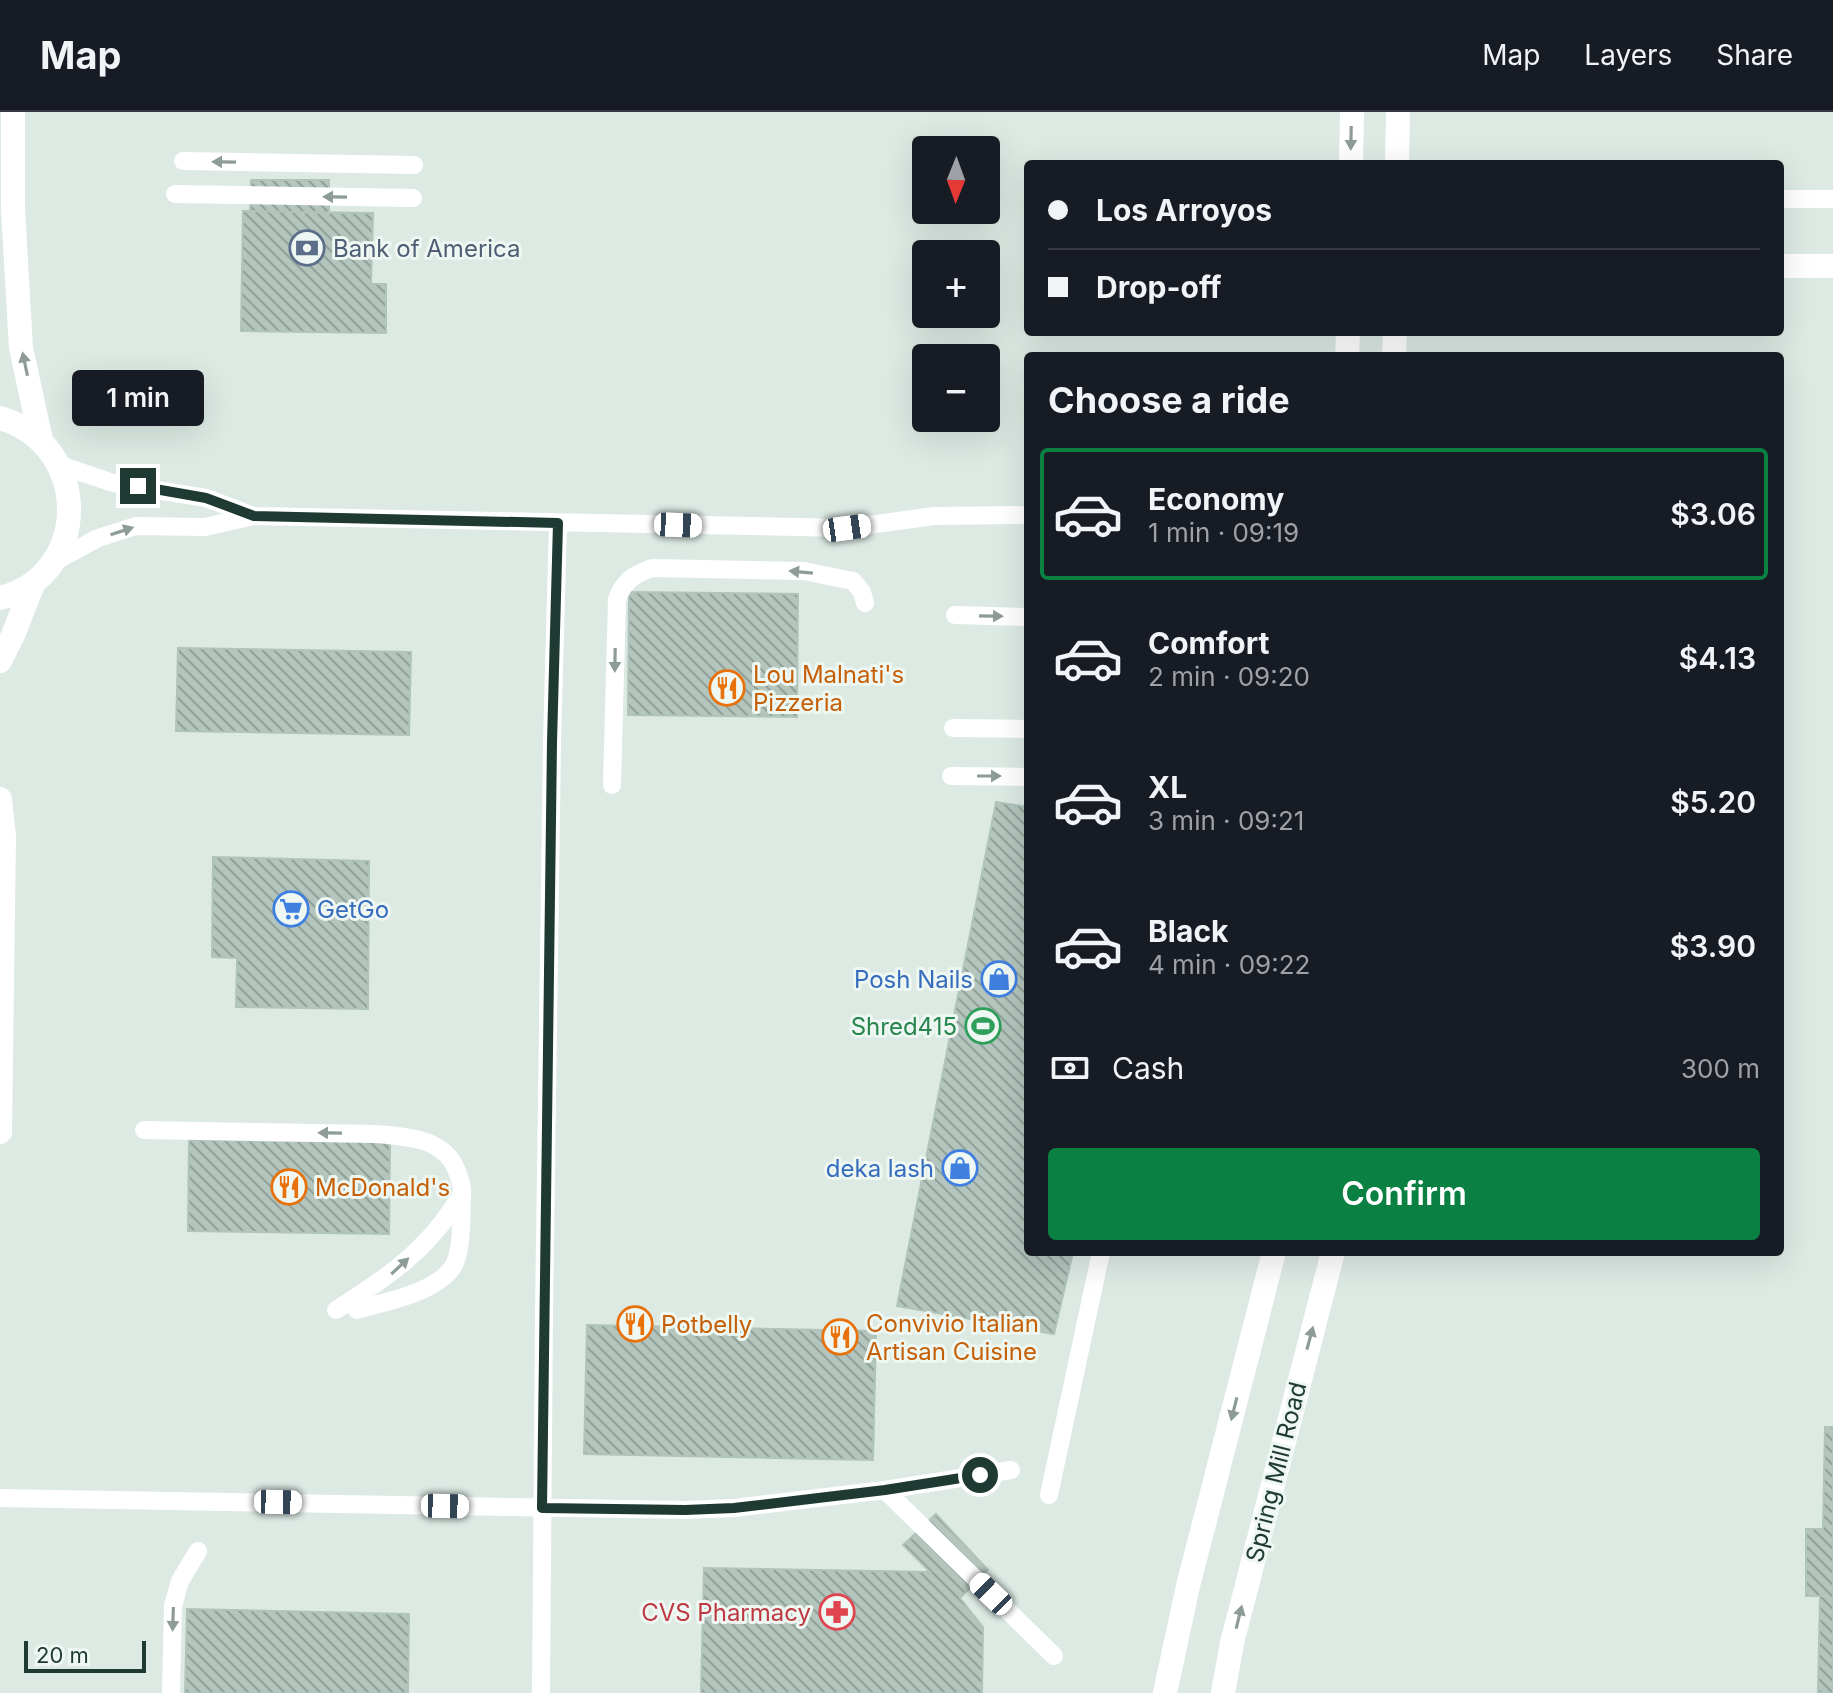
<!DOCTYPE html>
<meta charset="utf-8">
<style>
body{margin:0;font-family:Inter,sans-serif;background:#20242c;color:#f1f3f6;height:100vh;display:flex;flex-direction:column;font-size:30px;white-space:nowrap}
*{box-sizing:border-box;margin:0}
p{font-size:26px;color:#9ea1a6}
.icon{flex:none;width:44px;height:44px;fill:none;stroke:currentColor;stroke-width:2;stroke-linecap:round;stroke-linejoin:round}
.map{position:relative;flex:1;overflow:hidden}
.side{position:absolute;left:1024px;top:240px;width:760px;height:904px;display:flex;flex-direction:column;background:#171b24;border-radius:8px;box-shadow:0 8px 32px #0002}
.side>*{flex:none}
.top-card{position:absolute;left:1024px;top:48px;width:760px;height:176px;border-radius:8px;box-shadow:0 8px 32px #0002;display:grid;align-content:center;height:176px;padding:0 24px;background:#171b24}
.needle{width:52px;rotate:181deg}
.fabs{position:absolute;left:912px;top:24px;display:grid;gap:16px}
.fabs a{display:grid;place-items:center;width:88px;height:88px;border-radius:8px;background:#171b24;box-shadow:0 8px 32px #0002;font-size:40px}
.scale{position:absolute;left:24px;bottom:20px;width:122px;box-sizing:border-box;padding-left:8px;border:4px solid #1e3a32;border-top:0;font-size:22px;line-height:28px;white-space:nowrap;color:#1e3a32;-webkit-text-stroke:6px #eef7f2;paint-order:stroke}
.end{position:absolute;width:36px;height:36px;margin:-18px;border:10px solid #1e3a32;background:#fff;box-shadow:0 0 0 4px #fff}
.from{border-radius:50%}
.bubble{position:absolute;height:56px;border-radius:8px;background:#171b24;box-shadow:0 8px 32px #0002;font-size:26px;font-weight:600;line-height:56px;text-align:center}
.car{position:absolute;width:24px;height:48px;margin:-24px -12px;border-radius:10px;box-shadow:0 0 6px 2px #0007;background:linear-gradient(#fff 24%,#345 0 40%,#fff 0 76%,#345 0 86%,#fff 0)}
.top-card b{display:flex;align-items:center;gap:28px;height:76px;font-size:30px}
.top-card b+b{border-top:2px solid #363941}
.top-card i{width:20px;height:20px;background:#f1f3f6}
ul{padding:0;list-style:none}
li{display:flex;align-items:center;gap:24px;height:132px;margin:0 16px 12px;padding:0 8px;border:4px solid transparent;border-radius:8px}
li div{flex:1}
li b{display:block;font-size:30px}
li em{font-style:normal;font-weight:600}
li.active{border-color:#0b8043}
li>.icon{width:72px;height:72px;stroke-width:1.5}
h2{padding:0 24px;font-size:36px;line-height:96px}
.pay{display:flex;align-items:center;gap:20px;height:88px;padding:0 24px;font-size:30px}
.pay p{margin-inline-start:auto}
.action{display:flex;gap:16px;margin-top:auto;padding:16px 24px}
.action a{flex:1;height:92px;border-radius:8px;background:#0b8043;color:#fff;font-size:32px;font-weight:600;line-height:92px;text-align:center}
header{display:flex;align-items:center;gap:48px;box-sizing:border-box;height:112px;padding:0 40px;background:#171b24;border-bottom:2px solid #363941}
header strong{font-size:38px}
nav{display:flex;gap:44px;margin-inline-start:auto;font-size:28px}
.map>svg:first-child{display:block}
.building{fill:url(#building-back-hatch);stroke:#b0c4bb;stroke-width:2}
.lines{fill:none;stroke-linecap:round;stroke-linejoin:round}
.lane{stroke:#fff;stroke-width:18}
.street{stroke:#fff;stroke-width:24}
.secondary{stroke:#fff;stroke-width:24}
.oneway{fill:#8e9c98}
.route{stroke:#1e3a32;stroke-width:10}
.labels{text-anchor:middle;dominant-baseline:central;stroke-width:6;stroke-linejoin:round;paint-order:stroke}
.service-label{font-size:24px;fill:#4e5e75;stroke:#eef7f2;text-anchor:start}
.food-label{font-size:24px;fill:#c56008;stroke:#eef7f2;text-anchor:start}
.shop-label{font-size:24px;fill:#366cbe;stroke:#eef7f2;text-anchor:end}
.leisure-label{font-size:24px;fill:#27864d;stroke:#eef7f2;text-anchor:end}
.street-label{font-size:24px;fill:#1e3a32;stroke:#eef7f2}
.health-label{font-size:24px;fill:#be3a42;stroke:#eef7f2;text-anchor:end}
</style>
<header>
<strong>Map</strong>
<nav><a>Map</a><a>Layers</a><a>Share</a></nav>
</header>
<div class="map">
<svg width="1833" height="1581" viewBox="0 0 1833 1581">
<defs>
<pattern id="building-back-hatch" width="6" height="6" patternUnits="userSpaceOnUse" patternTransform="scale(2)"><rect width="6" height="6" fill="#b3c5bd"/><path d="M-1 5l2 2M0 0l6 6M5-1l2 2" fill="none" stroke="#91a19a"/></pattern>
</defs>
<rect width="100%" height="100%" fill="#ddeae4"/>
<path class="building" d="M251,68H329V101L250,99Z
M243,99L373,101L371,172H386V221L241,219Z
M629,480L798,482L797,605L628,603Z
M178,536L411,540L409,623L176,619Z
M996,690L1028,695V1140H1073L1054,1222L897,1194Z
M213,745L369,749L368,897L236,895L237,846L212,845Z
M189,1028L390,1030L389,1122L188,1119Z
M587,1213L876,1219L873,1348L584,1342Z
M1825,1315H1833V1581H1818L1820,1484H1806V1417H1823Z
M936,1402L988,1458L960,1486L983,1515L982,1581H701L704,1456L930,1460L903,1433Z
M187,1497L409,1502L408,1581H185Z"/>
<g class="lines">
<path class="lane" d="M183,49L414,53
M175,82L413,86
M1780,87H1833
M60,353L113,371L206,386L254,404
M52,451L98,426L136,414L205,415L254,404L847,416L934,404L1028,403
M955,503L1028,505
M953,616L1028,617
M951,664L1028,665
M612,673L617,487C624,469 634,462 652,456L804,459L853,469L862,480L865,491
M144,1018L376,1022C404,1024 444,1026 456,1057C459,1064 463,1073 462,1081C460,1086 455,1092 452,1097C423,1142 380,1170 336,1198
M357,1198C386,1189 433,1182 452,1156C463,1142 461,1101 462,1083
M885,1378L1054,1544
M1049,1383L1101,1140
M0,1386L685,1398L734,1396L885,1378L1011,1358
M171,1581L173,1494L180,1469L198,1439
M541,1581L544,1201L552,630L558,411"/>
<path class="street" d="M1780,154H1833"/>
<path class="secondary" d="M13,0V98L21,236L41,328
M1351,52L1352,0
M1397,52L1398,0
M1347,244L1348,220
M1394,244L1395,220
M0,306C92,333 92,463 0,486
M0,549L13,523L34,470
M0,687L4,725L0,1020
M1165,1581L1188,1474L1274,1140
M1223,1581L1232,1531L1333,1140"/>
</g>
<defs><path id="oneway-solid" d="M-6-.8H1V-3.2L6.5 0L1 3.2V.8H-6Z" transform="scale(2)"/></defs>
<g class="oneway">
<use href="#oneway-solid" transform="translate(1351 26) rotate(91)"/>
<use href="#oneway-solid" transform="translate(224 50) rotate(-179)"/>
<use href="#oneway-solid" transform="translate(335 85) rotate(-179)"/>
<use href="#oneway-solid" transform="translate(25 252) rotate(-102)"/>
<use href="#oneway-solid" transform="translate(122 419) rotate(-18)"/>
<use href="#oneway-solid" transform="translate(801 460) rotate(-175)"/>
<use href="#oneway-solid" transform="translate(991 504) rotate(1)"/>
<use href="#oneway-solid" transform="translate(615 548) rotate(91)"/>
<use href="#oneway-solid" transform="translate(989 664)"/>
<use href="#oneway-solid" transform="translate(330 1021) rotate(-179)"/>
<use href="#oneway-solid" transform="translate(400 1154) rotate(-43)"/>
<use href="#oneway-solid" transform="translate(1310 1226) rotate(-75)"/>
<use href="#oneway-solid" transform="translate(1234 1297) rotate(104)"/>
<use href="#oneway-solid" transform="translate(1239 1505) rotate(-76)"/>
<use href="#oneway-solid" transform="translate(173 1507) rotate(92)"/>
</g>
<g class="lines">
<path class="route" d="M138,374L206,386L254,404L558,411L552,630L542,1396L685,1398L734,1396L885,1378L980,1363"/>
</g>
<defs>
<symbol id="bank-ring" viewBox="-11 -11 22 22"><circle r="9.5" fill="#eef7f2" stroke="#5c6f8a" stroke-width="1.5"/><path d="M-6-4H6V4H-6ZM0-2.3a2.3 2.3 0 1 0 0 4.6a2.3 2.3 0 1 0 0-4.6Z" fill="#5c6f8a"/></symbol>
<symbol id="restaurant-ring" viewBox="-11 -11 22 22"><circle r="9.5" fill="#eef7f2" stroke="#e8710a" stroke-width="1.5"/><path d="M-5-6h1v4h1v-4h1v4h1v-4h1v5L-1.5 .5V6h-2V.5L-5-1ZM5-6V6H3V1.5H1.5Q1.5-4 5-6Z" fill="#e8710a"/></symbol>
<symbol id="supermarket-ring" viewBox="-11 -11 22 22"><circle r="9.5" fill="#eef7f2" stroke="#3f7fe0" stroke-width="1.5"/><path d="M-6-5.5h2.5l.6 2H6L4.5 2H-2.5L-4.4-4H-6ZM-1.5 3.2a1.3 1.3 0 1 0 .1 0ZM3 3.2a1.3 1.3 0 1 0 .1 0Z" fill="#3f7fe0"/></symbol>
<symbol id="shop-ring" viewBox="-11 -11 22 22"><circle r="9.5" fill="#eef7f2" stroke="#3f7fe0" stroke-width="1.5"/><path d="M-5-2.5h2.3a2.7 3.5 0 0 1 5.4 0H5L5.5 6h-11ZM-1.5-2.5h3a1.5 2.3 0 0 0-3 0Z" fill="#3f7fe0"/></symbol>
<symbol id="stadium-ring" viewBox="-11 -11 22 22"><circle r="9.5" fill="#eef7f2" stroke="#2e9e5b" stroke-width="1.5"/><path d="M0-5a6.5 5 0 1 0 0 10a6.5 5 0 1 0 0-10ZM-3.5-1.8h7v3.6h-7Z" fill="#2e9e5b"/></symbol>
<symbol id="pharmacy-ring" viewBox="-11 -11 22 22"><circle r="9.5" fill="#eef7f2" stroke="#e0444e" stroke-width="1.5"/><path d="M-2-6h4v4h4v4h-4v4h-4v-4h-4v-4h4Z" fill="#e0444e"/></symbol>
</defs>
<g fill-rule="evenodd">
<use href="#bank-ring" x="287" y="116" width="40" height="40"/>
<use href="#restaurant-ring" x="707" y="556" width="40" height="40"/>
<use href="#supermarket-ring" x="271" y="777" width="40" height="40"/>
<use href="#shop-ring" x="979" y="847" width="40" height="40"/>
<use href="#stadium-ring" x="963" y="894" width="40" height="40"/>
<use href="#shop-ring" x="940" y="1036" width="40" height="40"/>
<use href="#restaurant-ring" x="269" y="1055" width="40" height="40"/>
<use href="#restaurant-ring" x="615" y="1192" width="40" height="40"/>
<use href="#restaurant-ring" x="820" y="1205" width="40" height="40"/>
<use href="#pharmacy-ring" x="817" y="1480" width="40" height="40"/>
</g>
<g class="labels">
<g class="service-label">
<text x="333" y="136">Bank of America</text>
</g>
<g class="food-label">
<text x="753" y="562">Lou Malnati's<tspan x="753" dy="28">Pizzeria</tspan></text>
<text x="315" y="1075">McDonald's</text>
<text x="866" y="1211">Convivio Italian<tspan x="866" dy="28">Artisan Cuisine</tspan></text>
<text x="661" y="1212">Potbelly</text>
</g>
<g class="shop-label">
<text x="317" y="797" text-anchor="start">GetGo</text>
<text x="973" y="867">Posh Nails</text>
<text x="934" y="1056">deka lash</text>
</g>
<g class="leisure-label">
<text x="957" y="914">Shred415</text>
</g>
<g class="street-label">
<text transform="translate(1276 1360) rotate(-76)">Spring Mill Road</text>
</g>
<g class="health-label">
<text x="811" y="1500">CVS Pharmacy</text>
</g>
</g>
</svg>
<div class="fabs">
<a><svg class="needle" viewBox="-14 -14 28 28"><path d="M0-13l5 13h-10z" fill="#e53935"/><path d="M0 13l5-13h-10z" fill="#9ea1a6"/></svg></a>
<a>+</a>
<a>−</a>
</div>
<div class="scale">20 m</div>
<i class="end from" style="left:980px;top:1363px"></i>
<i class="end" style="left:138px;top:374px"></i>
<div class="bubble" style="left:72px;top:258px;width:132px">1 min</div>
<i class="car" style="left:678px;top:413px;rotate:92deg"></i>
<i class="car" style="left:847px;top:416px;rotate:82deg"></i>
<i class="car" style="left:278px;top:1390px;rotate:91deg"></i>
<i class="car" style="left:445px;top:1394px;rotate:91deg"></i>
<i class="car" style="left:991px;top:1482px;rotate:314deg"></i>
<div class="top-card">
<b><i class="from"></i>Los Arroyos</b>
<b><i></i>Drop-off</b>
</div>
<section class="side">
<h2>Choose a ride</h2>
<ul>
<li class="active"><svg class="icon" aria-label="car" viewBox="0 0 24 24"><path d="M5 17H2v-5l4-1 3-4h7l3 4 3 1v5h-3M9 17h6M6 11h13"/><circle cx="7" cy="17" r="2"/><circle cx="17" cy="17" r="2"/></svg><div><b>Economy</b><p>1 min · 09:19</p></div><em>$3.06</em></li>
<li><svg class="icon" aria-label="car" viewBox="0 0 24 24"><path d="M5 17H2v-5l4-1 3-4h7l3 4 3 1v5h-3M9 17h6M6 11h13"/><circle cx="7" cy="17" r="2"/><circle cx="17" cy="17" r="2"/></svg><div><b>Comfort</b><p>2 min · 09:20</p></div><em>$4.13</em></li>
<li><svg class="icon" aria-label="car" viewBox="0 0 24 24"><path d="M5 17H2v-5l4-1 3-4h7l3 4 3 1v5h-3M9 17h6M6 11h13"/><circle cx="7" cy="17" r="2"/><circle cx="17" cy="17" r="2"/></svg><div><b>XL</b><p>3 min · 09:21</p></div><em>$5.20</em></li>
<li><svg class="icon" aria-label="car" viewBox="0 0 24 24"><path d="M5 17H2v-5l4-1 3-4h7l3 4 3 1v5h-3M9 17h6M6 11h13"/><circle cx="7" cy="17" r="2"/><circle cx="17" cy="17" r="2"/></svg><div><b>Black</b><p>4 min · 09:22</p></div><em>$3.90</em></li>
</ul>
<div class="pay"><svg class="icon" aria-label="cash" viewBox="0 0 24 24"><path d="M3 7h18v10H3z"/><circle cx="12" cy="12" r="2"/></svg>Cash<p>300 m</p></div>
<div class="action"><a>Confirm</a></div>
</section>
</div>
